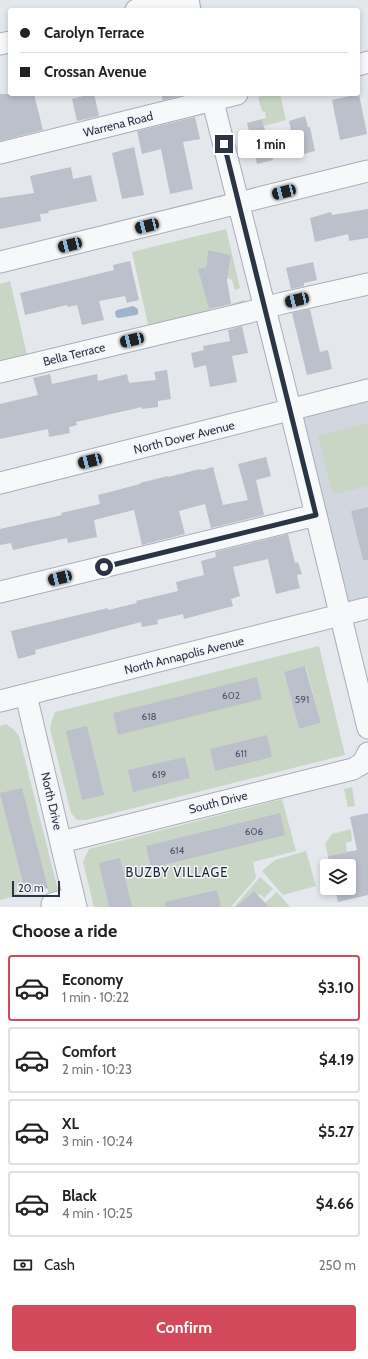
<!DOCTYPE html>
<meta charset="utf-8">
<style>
body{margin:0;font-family:Cabin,sans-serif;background:#f2f2f2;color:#222;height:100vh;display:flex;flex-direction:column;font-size:15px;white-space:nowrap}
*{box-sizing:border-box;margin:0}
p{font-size:13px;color:#767676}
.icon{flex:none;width:22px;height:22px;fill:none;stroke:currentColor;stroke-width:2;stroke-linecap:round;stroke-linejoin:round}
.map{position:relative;height:907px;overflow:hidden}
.side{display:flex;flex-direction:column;background:#fff;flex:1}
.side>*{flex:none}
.guide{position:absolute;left:8px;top:8px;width:352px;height:88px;border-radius:4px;box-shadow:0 2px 6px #0003;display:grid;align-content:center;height:88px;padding:0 12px;background:#fff}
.controls{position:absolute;left:320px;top:859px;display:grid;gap:8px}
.controls a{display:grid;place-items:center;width:36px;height:36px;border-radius:4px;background:#fff;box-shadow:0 2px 6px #0003;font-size:20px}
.scale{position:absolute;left:12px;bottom:10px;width:48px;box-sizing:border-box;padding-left:4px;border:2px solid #2b3445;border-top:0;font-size:11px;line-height:14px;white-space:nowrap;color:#2b3445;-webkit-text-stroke:3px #f4f6f9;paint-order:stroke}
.end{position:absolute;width:18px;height:18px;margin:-9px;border:5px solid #2b3445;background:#fff;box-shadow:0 0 0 2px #fff}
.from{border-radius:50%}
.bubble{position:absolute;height:28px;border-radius:4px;background:#fff;box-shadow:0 2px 6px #0003;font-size:13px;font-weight:800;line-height:28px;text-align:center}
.car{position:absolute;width:12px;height:24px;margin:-12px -6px;border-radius:5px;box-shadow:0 0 3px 1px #0007;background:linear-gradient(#222 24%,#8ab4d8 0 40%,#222 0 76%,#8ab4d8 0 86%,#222 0)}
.guide b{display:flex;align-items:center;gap:14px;height:38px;font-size:15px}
.guide b+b{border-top:1px solid #e0e0e0}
.guide i{width:10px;height:10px;background:#222}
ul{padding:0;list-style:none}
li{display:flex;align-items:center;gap:12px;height:66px;margin:0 8px 6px;padding:0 4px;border:2px solid #e0e0e0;border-radius:4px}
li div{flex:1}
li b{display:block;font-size:15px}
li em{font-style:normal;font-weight:800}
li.current{border-color:#d1495b}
li>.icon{width:36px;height:36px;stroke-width:1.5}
h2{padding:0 12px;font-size:18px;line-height:48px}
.pay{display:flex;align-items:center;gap:10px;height:44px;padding:0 12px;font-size:15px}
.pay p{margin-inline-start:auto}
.action{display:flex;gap:8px;margin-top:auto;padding:8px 12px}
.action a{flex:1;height:46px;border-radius:4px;background:#d1495b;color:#fff;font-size:16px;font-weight:800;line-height:46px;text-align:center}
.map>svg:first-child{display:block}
.built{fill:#d2d6de}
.green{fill:#c9d6c5;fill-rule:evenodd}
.water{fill:#9fb4cc}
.building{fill:#bbc0ca}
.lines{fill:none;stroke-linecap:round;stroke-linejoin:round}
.minor-casing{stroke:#a9aeb7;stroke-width:23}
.minor{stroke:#f7f8fa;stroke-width:21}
.route{stroke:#2b3445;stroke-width:5}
.labels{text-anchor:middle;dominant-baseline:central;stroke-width:3;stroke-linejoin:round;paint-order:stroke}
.number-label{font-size:10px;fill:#4f5766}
.street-label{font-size:12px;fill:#2b3445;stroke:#f4f6f9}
.neighbourhood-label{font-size:13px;letter-spacing:1px;fill:#1d2536;stroke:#f4f6f9}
</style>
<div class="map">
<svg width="368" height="907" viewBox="0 0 368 907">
<rect width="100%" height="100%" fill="#e4e7ec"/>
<path class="built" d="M368,390V608L340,615L290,410Z"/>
<path class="green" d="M273,94H280L286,120L264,126L262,119L266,118L265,112L262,111L258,97Z
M226,229L240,288L235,290L232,280L227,278L231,255L208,250L206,267L199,269L210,311L232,307L231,304L244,300L246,308L149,329L132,252Z
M10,281L28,359L0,368V284Z
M368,423V486L333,495L318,436Z
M319,646L345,755L86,820H77L71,813L50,729L52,720L55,712ZM306,667L321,723L299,729L284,672Z
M6,724L13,729L19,736L61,902L52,904L47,888L0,900V726Z
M352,787L355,806L348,807L344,789Z
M282,799L296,851L253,862L256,878L231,907H94L83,862L89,849Z
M351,829L352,841L346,843L347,852L328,856L325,844L332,834Z
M306,851L316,886L283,895L262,871L275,860Z
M260,877L273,889L264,898L260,894L258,895L254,891L238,906V907H234Z
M277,892L290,907H269L265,903Z"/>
<path class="water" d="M133,306L138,309V314L136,315L119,318L116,317L115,312L117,310Z"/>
<path class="building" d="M0,94H34L43,130L0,141Z
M91,94H94L99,116L77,121L72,99Z
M161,94H187L163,100Z
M359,94L367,134L340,140L332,100Z
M305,116L308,127H310L315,151L297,156L289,121Z
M195,117L200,139L183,142L193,189L170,194L161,149L142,154L137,131Z
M262,119L273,160L257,164L247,123Z
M134,147L144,195L122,199L112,153Z
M71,167L73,179L91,175L97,201L48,211L49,213L40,214L41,221L0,229V198L34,193L30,176Z
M368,209V238L349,241L348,234L315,242L310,218L331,212L332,215Z
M208,250L231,255L227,280L231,304L209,309L198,269L206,267Z
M130,261L139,300L127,303L125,296L99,301L104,320L82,325L77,305L68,307L67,305L25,315L20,293L114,270L113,265Z
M313,262L317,280L304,283V286L291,289L286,268Z
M310,309L320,352L328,350L332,369L307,375L292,313Z
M242,326L248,353L232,356L237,382L210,387L206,365L194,368L191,353L204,350L203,346L230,341L228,330Z
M167,370L171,399L158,401V407L142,409V407L76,422L77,425L69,427L70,433L49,437L48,429L0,439V404L38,395L33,378L50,374L52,384L97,374L98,381L127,374L129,383L156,380L154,372Z
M266,457L271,476L256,480L264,515L211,528L205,504L179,511L185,534L142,545L134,510L94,520L97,537L68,543L67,538L13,550L11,543L0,545V529L62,515L61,513L100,504L98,495L140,484V483L168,476V477L200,469L202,470L213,467L223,505L248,500L238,464Z
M368,507V560H363L351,511Z
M288,534L295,563L298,562L302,574L297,575L300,588L276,594L268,559L233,567L240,596L231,599L233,606L184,619L183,614L157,620L158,624L142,627L141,622L35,650L36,654L18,659L11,631L108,608V610L137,603L136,601L178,591L176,582L204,575L201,561L216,557L215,552Z
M305,666L321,723L299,729L284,672Z
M257,677L262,699L118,735L113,713Z
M87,726L104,795L82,800L66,731Z
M267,735L272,757L215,771L210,749Z
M185,757L190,778L133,792L128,770Z
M22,788L48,888L26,894L0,793Z
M280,813L285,835L151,868L146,846Z
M368,813V895L338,902L335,888H349V866H330L328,856L357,850L350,817Z
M120,858L129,894L132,907H109L99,863Z
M217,890L221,907H165V902Z
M254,891L269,907H236Z"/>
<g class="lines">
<defs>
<path id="minor" d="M188,0L190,10
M136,10L175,0
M0,44L10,42
M358,65L368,62
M211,94L286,392L368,728
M0,153L237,94
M0,262L368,171
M0,372L250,312L283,303L368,284
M0,483L368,390
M0,592L316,515
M26,695L76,907
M0,701L368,608
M61,842L353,769L363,763L368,753
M52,904L74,898"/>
</defs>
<use href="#minor" class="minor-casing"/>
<use href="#minor" class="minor"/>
</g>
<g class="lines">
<path class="route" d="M104,567L316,515L224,144"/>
</g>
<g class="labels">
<g class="number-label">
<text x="231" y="695">602</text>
<text x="302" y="699">591</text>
<text x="149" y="716">618</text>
<text x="241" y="753">611</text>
<text x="159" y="774">619</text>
<text x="254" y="831">606</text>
<text x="177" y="850">614</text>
</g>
<g class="street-label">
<text transform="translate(118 124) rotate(-14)">Warrena Road</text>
<text transform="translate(74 354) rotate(-14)">Bella Terrace</text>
<text transform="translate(184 437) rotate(-14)">North Dover Avenue</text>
<text transform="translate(184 655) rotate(-14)">North Annapolis Avenue</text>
<text transform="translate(52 801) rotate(77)">North Drive</text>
<text transform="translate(218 802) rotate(-14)">South Drive</text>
</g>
<g class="neighbourhood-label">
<text x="177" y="872">BUZBY VILLAGE</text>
</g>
</g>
</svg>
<div class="controls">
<a><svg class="icon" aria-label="layers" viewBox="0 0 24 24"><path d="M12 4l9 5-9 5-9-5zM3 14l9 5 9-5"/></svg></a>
</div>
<div class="scale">20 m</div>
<i class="end from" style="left:104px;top:567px"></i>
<i class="end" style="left:224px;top:144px"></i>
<div class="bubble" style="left:238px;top:130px;width:66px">1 min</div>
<i class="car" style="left:284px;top:192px;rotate:256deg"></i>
<i class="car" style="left:147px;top:226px;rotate:256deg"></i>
<i class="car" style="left:70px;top:245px;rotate:256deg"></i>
<i class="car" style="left:297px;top:300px;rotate:257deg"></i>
<i class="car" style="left:132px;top:340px;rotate:257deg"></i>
<i class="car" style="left:90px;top:461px;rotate:256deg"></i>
<i class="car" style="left:60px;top:578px;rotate:256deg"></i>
<div class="guide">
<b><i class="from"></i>Carolyn Terrace</b>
<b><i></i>Crossan Avenue</b>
</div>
</div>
<section class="side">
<h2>Choose a ride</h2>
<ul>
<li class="current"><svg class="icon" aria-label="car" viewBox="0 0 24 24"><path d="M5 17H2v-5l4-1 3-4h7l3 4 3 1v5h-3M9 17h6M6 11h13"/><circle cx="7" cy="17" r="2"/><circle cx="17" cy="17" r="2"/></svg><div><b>Economy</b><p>1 min · 10:22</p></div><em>$3.10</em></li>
<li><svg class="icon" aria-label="car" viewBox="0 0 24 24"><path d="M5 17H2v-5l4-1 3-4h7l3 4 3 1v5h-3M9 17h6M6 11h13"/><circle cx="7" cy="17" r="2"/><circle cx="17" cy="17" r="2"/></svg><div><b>Comfort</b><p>2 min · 10:23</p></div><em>$4.19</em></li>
<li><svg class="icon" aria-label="car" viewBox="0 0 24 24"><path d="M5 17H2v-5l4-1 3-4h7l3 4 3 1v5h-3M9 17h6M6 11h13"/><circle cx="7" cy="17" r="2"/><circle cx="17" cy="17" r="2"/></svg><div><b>XL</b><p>3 min · 10:24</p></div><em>$5.27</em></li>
<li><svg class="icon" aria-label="car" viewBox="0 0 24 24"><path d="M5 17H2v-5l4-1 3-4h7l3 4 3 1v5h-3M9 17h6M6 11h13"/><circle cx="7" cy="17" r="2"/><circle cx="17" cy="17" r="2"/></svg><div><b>Black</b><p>4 min · 10:25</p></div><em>$4.66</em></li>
</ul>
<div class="pay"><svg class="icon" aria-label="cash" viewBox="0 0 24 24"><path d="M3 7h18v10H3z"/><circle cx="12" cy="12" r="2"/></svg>Cash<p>250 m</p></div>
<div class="action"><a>Confirm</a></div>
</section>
